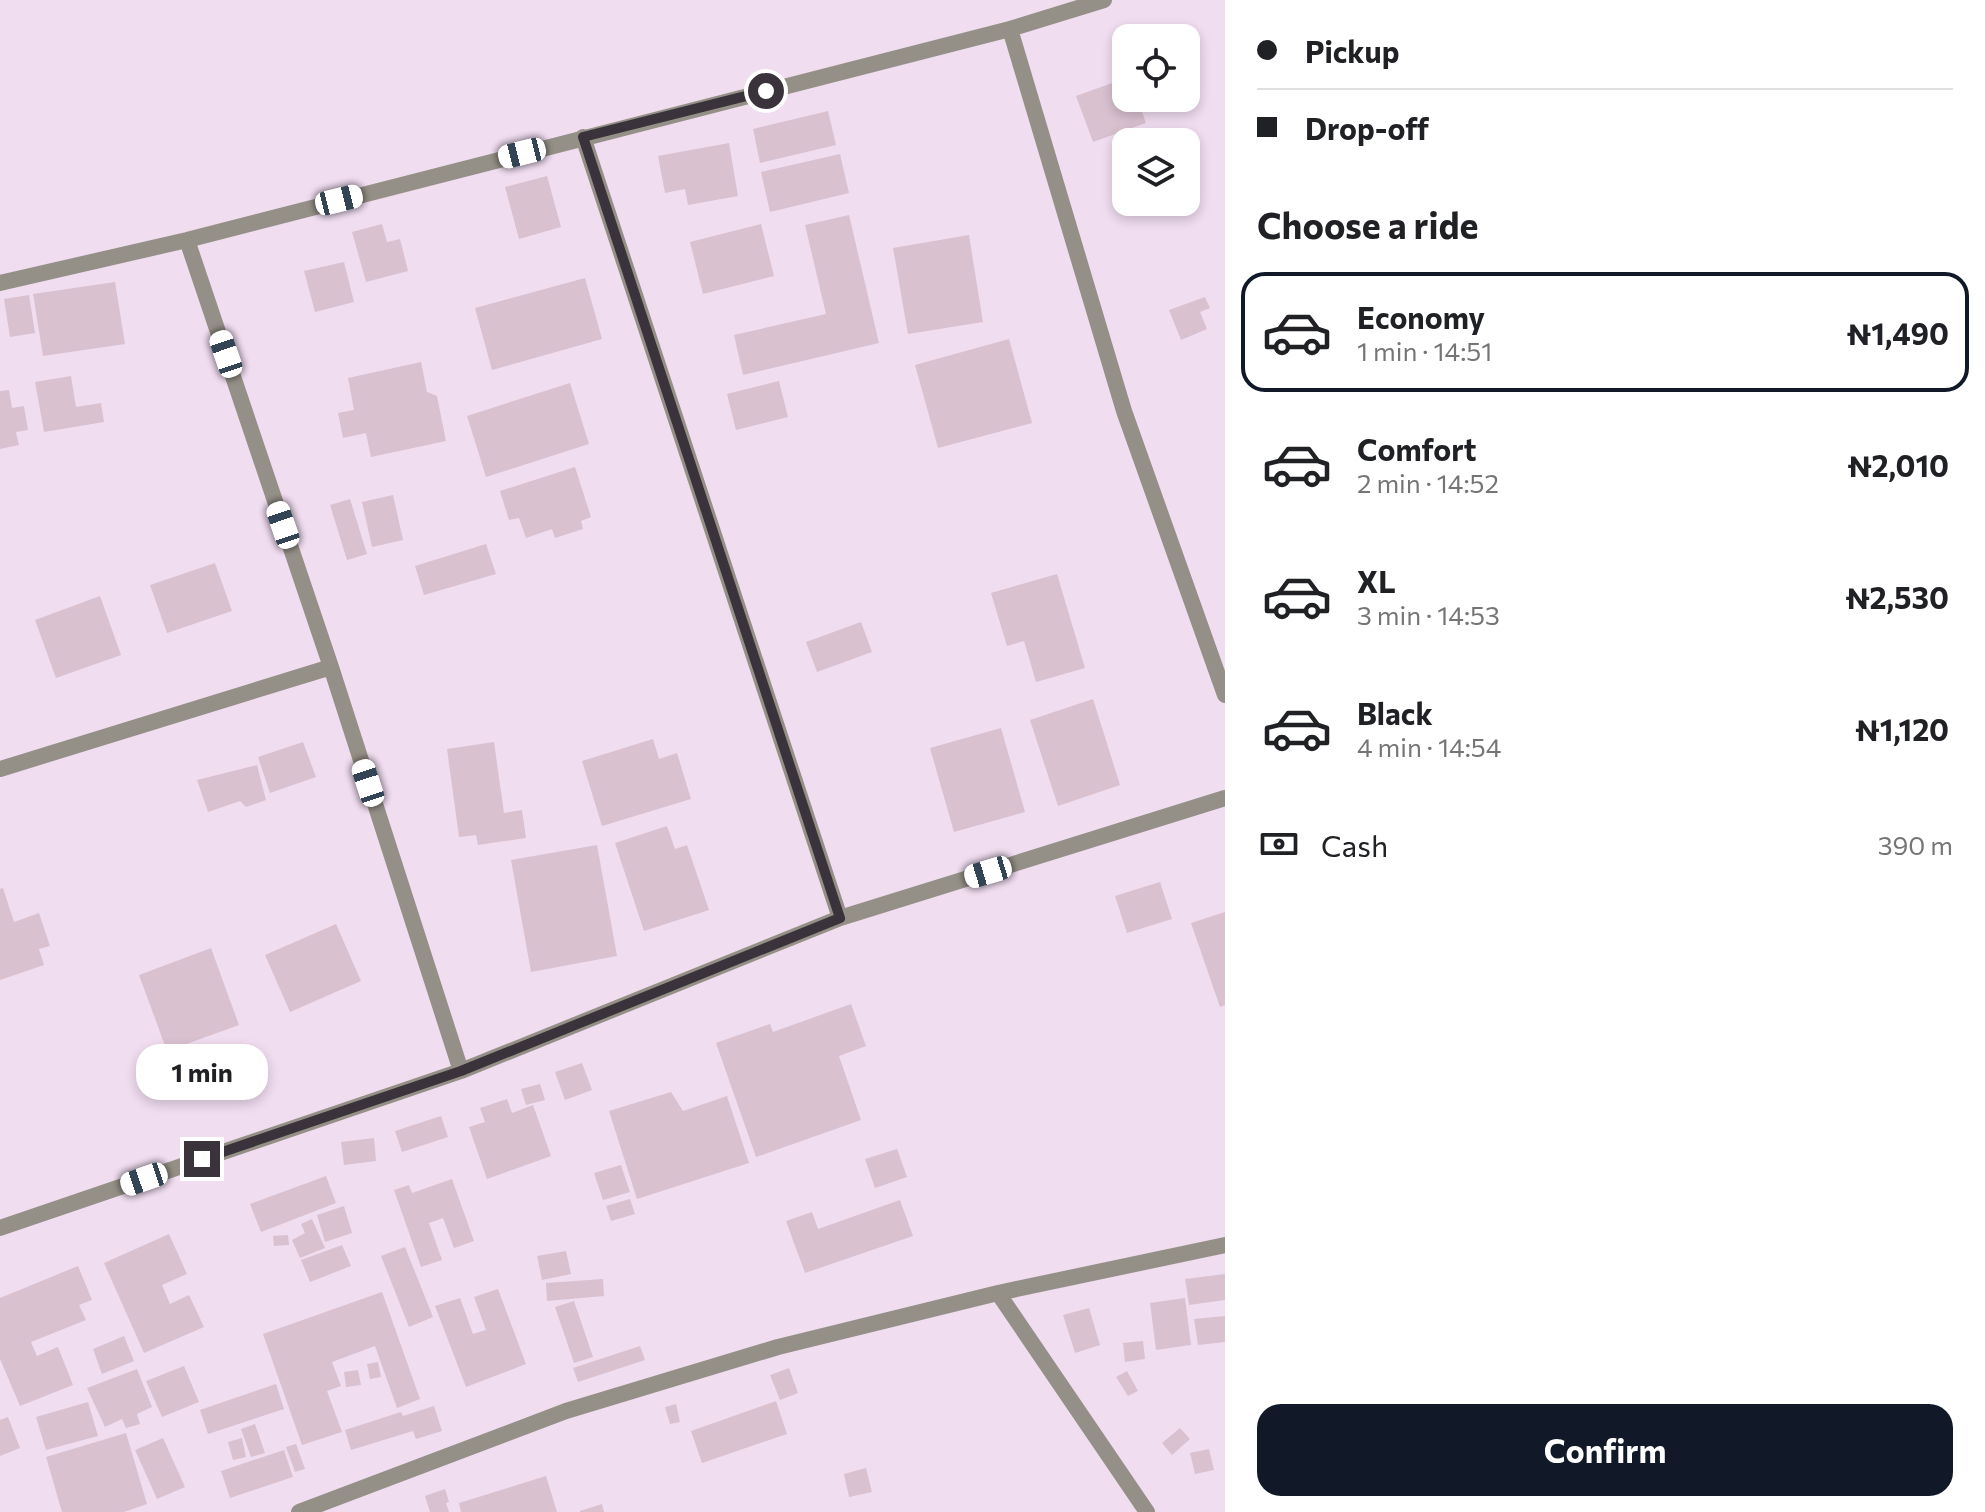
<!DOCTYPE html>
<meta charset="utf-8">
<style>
body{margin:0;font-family:Commissioner,sans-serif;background:#f6f6f6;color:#202124;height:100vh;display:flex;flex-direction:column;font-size:30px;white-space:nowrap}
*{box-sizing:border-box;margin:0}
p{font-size:26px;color:#757577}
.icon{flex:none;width:44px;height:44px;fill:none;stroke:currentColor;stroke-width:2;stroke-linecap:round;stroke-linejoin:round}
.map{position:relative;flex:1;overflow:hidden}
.panel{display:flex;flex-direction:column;background:#fff;width:760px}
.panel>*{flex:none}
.top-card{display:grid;align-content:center;height:176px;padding:0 32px;background:#fff}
.fabs{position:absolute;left:1112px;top:24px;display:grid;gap:16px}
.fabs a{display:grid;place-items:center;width:88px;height:88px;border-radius:16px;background:#fff;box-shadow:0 4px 12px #0003;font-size:40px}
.end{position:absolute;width:36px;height:36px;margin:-18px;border:10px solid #3b333b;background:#fff;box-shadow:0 0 0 4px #fff}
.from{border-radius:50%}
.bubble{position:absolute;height:56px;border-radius:24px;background:#fff;box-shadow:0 4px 12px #0003;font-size:26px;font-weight:700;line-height:56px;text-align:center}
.car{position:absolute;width:24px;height:48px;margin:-24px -12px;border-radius:10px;box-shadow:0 0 6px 2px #0007;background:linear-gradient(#fff 24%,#345 0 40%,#fff 0 76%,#345 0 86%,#fff 0)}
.top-card b{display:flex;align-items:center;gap:28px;height:76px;font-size:30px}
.top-card b+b{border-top:2px solid #e0e0e0}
.top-card i{width:20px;height:20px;background:#202124}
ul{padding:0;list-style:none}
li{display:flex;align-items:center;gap:24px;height:120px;margin:0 16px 12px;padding:0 16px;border:4px solid transparent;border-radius:24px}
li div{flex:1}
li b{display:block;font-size:30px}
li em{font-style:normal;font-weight:700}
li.active{border-color:#111827}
li>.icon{width:72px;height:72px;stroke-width:1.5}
h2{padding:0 32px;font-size:36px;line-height:96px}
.pay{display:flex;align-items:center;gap:20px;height:88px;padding:0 32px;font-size:30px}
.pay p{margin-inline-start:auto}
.action{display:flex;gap:16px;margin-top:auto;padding:16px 32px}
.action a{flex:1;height:92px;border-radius:24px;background:#111827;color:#fff;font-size:32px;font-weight:700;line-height:92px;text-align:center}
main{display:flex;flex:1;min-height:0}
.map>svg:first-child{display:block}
.building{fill:#d9c1d0}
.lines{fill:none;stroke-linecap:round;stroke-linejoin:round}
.minor{stroke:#959087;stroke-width:16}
.route{stroke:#3b333b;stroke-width:10}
</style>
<main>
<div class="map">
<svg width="1225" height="1512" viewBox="0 0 1225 1512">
<rect width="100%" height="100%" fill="#f0ddf0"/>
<path class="building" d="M1126,78V98H1137L1146,123L1093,142L1076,96Z
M828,111L836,145L760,163L753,129Z
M729,143L738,196L688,205L685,189L665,193L658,156Z
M840,154L849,193L770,212L761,172Z
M547,176L561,227L519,239L505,187Z
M849,215L879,343L743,375L734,335L826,314L805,225Z
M382,224L387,242L400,239L408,271L366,282L352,232Z
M761,224L774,276L703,294L690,242Z
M969,235L983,322L908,334L893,248Z
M344,262L354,302L315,312L304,271Z
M585,278L602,339L492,370L475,308Z
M115,282L125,344L43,356L33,294Z
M29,295L35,333L10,337L4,299Z
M1205,297L1210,308L1200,312L1207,329L1181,340L1169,310Z
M1009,339L1032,423L938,448L915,365Z
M421,362L427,392L437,396L446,441L371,457L366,433L343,438L338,413L354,410L348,378Z
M71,376L76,407L101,403L104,422L44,432L35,382Z
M779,381L788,417L736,430L727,394Z
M570,383L589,444L486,477L467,416Z
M9,390L12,408L24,406L28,430L16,432L19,445L0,449V391Z
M575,467L591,517L581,521L583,529L555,538L552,529L526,538L519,518L509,520L500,491Z
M393,495L403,540L372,547L362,502Z
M350,499L367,554L347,560L330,505Z
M486,544L496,574L424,595L415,566Z
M215,563L232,611L167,633L150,585Z
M1057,574L1085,668L1036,682L1024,641L1007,646L991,593Z
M100,596L121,655L56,678L35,620Z
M861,622L872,652L817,672L806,642Z
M1093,699L1120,785L1058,806L1030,720Z
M1001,728L1025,812L954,832L930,748Z
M653,739L659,759L677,753L691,799L602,826L582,761Z
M303,742L316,777L270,793L258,757Z
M494,742L504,813L522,810L526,838L478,845L476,835L459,837L447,749Z
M257,765L266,800L246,807L240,801L208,812L197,780Z
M667,826L675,849L687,845L709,910L644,931L615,843Z
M597,845L617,956L531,972L511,860Z
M1160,882L1172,919L1127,933L1115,896Z
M3,888L14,922L39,913L50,946L39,949L44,965L0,980V889Z
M1225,912V1005L1220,1007L1191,923Z
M336,924L361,981L290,1012L265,955Z
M211,948L239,1025L167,1051L139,975Z
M851,1004L866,1046L839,1056L861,1120L756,1157L716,1043L770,1024L773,1032Z
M582,1063L592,1090L565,1100L555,1072Z
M540,1084L545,1100L526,1105L521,1089Z
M671,1092L683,1111L727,1096L749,1163L637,1199L609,1111Z
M507,1099L512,1113L533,1105L551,1156L487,1179L469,1127L485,1122L480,1108Z
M441,1116L448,1137L402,1152L395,1131Z
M374,1138L376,1161L344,1165L341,1142Z
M897,1149L907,1177L875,1188L865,1159Z
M621,1165L630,1192L603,1200L594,1173Z
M326,1176L336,1203L261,1232L250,1204Z
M452,1179L474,1241L454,1248L443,1218L429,1223L442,1260L421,1267L394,1190L409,1185L412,1193Z
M630,1199L635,1214L611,1221L606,1206Z
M900,1200L913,1236L805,1273L786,1221L812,1212L818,1229Z
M344,1206L352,1233L325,1242L317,1215Z
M312,1219L325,1248L300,1258L292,1240L305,1233L301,1224Z
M169,1234L187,1274L162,1285L170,1304L189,1295L204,1327L144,1353L104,1263Z
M288,1235L289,1245L274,1246L273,1236Z
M342,1245L351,1266L310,1282L301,1260Z
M405,1247L433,1317L409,1327L381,1256Z
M566,1251L571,1274L542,1280L537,1256Z
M78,1266L92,1300L79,1305L86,1320L31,1342L37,1356L58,1347L73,1385L20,1406L0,1359V1298Z
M1225,1274V1300L1189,1305L1185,1279Z
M603,1279L604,1296L547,1301L546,1283Z
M498,1289L526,1364L466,1387L435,1306L460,1298L473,1334L486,1330L474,1297Z
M382,1292L420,1399L397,1408L375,1346L332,1362L341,1386L327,1391L342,1432L302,1445L263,1334Z
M1185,1298L1191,1345L1156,1350L1150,1303Z
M574,1301L593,1357L574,1363L555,1307Z
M1089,1308L1100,1345L1075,1353L1063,1315Z
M1225,1316V1342L1198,1345L1194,1319Z
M124,1336L134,1361L102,1374L93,1349Z
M1143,1341L1145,1359L1125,1362L1123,1343Z
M640,1346L645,1360L578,1382L573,1368Z
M378,1362L381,1377L370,1379L367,1364Z
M184,1366L199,1402L162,1417L146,1381Z
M789,1368L798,1393L780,1400L770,1375Z
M137,1369L152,1407L137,1414L140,1424L126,1428L122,1419L105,1427L87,1388Z
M358,1370L361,1385L346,1387L344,1372Z
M1127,1371L1138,1391L1128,1396L1116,1377Z
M276,1384L284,1409L208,1434L200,1410Z
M776,1401L787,1434L702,1463L691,1431Z
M88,1402L98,1436L46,1450L36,1417Z
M676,1404L680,1422L670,1424L665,1407Z
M434,1406L442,1431L416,1439L413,1431L351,1450L345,1430L401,1412L403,1416Z
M8,1417L20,1448L0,1456V1420Z
M255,1424L265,1453L251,1457L241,1429Z
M1180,1428L1190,1439L1172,1455L1162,1443Z
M126,1433L147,1504L124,1512H62L46,1457Z
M163,1438L185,1487L157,1499L135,1450Z
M242,1438L246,1457L233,1460L228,1442Z
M296,1444L305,1469L295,1472L286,1447Z
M1209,1449L1214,1470L1195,1474L1190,1453Z
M284,1450L293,1477L230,1498L221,1471Z
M866,1468L872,1492L849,1497L844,1474Z
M546,1476L557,1512H461L459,1503Z
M445,1489L449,1502L446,1503L449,1512H430L425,1496Z
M602,1504L604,1512H580V1511Z"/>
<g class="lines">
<path class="minor" d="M1010,29L1124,411L1225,695
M583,137L840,918
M187,240L331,667L461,1071
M0,283L187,240L1010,29L1104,0
M0,769L331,667
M0,1228L461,1071L840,918L1225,798
M998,1293L1147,1512
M299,1512L566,1411L778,1347L998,1293L1225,1245"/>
</g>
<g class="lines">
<path class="route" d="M202,1159L461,1071L840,918L583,137L766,91"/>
</g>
</svg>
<div class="fabs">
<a><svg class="icon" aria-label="locate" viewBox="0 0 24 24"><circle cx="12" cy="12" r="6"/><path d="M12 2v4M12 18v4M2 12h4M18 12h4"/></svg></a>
<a><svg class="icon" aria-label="layers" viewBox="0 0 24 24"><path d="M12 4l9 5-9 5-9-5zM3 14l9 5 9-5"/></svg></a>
</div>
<i class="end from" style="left:766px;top:91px"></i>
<i class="end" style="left:202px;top:1159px"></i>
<div class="bubble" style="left:136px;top:1044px;width:132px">1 min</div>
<i class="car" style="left:522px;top:153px;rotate:256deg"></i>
<i class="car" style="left:339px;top:200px;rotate:76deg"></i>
<i class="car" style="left:226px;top:354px;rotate:341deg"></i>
<i class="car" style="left:283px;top:525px;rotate:341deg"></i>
<i class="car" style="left:368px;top:783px;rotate:342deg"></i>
<i class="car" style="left:988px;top:872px;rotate:253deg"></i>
<i class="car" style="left:144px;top:1179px;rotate:251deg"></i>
</div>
<section class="panel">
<div class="top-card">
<b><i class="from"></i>Pickup</b>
<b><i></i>Drop-off</b>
</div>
<h2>Choose a ride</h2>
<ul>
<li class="active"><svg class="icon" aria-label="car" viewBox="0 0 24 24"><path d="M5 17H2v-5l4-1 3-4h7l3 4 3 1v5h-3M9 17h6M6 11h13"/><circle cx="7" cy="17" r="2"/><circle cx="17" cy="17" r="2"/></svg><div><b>Economy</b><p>1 min · 14:51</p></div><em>₦1,490</em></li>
<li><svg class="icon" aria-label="car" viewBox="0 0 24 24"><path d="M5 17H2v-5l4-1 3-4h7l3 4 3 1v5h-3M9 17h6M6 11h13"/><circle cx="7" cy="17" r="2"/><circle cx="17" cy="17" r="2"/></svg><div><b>Comfort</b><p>2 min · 14:52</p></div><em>₦2,010</em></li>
<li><svg class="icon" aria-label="car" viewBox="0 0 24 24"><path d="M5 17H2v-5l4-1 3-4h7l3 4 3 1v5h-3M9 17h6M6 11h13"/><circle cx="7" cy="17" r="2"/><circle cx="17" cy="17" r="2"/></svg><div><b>XL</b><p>3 min · 14:53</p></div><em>₦2,530</em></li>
<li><svg class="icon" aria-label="car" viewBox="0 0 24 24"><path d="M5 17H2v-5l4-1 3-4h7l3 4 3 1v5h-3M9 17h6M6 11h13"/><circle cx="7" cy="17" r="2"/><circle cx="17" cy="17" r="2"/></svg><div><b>Black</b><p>4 min · 14:54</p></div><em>₦1,120</em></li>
</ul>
<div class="pay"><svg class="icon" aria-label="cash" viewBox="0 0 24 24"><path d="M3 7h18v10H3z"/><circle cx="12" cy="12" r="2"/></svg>Cash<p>390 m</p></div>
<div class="action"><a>Confirm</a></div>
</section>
</main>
